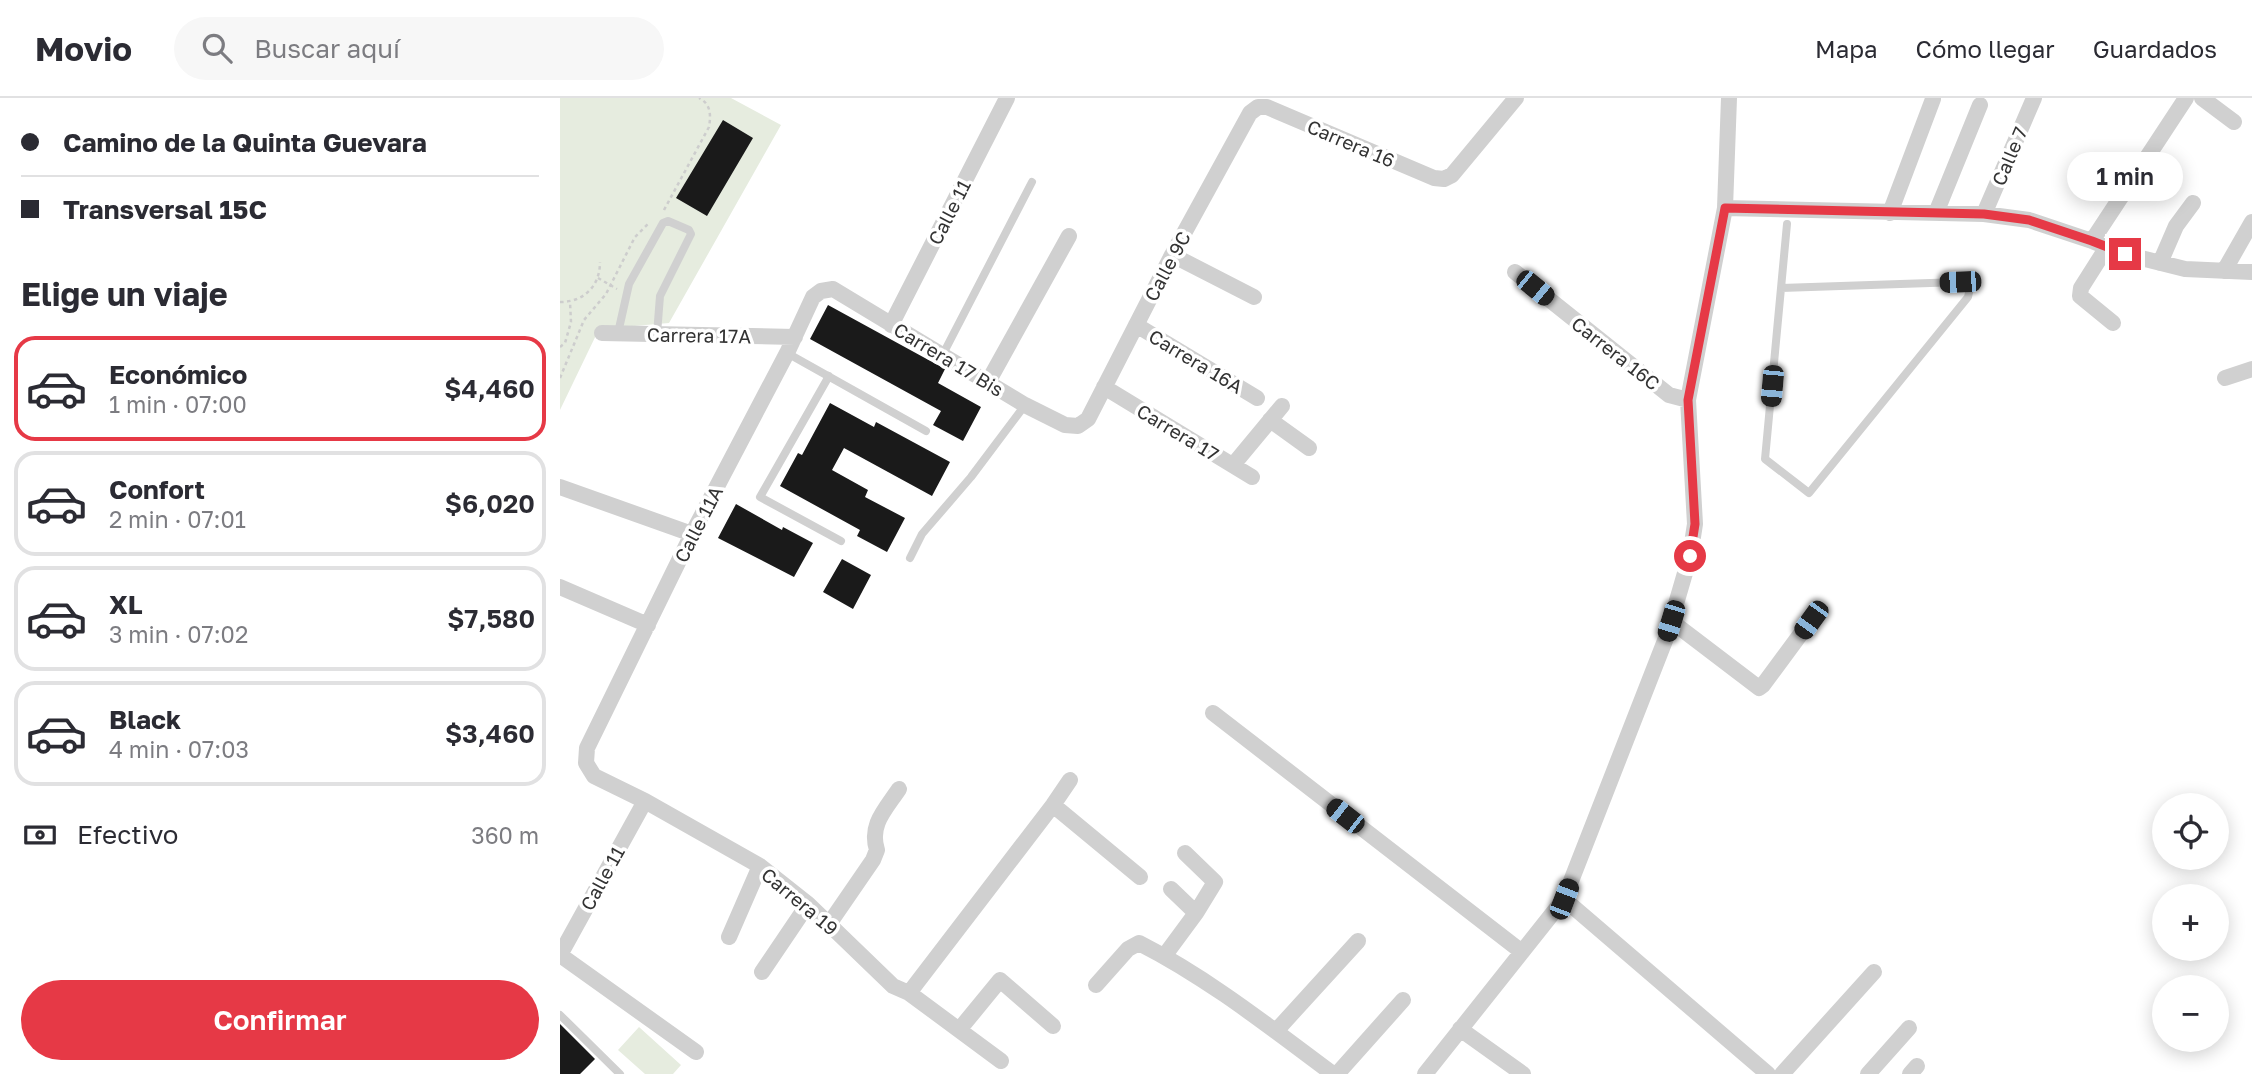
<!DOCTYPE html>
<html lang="es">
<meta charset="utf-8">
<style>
body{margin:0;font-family:"Golos Text",sans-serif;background:#f7f7f7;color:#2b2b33;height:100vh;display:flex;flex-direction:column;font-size:26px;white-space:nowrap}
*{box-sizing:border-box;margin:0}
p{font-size:23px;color:#7c7c81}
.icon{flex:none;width:38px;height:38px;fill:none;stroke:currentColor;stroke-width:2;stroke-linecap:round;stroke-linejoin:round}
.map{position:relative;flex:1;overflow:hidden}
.details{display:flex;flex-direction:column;background:#fff;width:560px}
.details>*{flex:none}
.guide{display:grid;align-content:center;height:154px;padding:0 21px;background:#fff}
.controls{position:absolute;left:1592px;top:695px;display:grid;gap:14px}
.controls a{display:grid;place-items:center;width:77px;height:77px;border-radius:50%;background:#fff;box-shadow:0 4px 18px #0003;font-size:35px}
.end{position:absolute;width:32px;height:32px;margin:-16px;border:9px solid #e63946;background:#fff;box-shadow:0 0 0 4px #fff}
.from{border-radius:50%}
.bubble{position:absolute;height:49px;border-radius:24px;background:#fff;box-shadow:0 4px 18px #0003;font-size:23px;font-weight:600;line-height:49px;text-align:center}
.car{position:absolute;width:21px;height:42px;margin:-21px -10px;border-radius:9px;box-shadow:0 0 5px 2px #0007;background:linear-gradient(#222 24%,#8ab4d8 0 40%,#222 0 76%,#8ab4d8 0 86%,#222 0)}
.guide b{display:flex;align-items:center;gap:24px;height:66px;font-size:26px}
.guide b+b{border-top:2px solid #e1e1e2}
.guide i{width:18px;height:18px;background:#2b2b33}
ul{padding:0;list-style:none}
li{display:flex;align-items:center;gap:21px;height:105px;margin:0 14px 10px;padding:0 7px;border:4px solid #e1e1e2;border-radius:21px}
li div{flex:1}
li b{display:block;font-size:26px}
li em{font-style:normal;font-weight:600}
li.selected{border-color:#e63946}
li>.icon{width:63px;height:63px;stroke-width:1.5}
h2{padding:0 21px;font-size:32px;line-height:84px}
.pay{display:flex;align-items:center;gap:18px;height:77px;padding:0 21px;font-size:26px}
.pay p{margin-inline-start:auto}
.button{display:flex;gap:14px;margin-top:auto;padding:14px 21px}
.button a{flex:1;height:80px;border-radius:42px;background:#e63946;color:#fff;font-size:28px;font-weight:600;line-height:80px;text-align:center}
header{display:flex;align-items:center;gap:42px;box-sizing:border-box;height:98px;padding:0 35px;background:#fff;border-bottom:2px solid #e1e1e2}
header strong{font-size:33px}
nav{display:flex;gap:38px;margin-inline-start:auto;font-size:24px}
.search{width:490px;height:63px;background:#f7f7f7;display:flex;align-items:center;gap:18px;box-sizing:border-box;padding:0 24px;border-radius:38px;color:#7c7c81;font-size:26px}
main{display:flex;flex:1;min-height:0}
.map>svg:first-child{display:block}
.green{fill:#e6ecdf}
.building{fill:#1a1a1a}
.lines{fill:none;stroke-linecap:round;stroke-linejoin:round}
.path{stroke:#cdcdcd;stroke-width:2.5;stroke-dasharray:3.5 3.5;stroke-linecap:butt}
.lane{stroke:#d0d0d0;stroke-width:8}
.street{stroke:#d0d0d0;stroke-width:16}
.route{stroke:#e63946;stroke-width:9}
.labels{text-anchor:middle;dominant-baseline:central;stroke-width:7;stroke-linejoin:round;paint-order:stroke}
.street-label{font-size:19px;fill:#333;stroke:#fff}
</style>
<header>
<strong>Movio</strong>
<div class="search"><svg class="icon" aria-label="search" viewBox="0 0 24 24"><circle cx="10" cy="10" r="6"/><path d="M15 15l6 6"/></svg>Buscar aquí</div>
<nav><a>Mapa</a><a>Cómo llegar</a><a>Guardados</a></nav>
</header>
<main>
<section class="details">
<div class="guide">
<b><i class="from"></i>Camino de la Quinta Guevara</b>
<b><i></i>Transversal 15C</b>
</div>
<h2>Elige un viaje</h2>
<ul>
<li class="selected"><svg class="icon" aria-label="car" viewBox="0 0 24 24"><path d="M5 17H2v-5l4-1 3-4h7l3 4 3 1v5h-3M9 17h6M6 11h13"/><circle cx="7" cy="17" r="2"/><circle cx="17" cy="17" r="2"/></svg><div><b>Económico</b><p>1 min · 07:00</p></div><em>$4,460</em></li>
<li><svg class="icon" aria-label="car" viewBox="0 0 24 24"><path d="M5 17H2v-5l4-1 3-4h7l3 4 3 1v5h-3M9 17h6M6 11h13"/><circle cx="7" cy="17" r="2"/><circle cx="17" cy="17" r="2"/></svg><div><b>Confort</b><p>2 min · 07:01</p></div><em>$6,020</em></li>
<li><svg class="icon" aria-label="car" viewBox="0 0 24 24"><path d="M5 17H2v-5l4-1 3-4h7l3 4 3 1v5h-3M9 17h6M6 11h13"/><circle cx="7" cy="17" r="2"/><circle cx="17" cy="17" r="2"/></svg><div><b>XL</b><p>3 min · 07:02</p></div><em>$7,580</em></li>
<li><svg class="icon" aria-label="car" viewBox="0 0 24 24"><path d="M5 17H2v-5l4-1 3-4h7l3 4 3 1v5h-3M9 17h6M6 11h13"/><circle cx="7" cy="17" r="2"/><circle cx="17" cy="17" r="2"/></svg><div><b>Black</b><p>4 min · 07:03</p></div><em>$3,460</em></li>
</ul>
<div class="pay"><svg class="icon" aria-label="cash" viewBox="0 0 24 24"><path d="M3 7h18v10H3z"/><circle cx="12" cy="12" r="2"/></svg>Efectivo<p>360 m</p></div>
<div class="button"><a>Confirmar</a></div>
</section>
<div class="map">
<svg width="1692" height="976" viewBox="0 0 1692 976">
<rect width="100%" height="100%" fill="#fff"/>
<path class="green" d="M0,0H171L221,27L109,225L39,231L0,312Z
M79,929L121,967L113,976H85L58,952Z"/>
<path class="building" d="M163,22L193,40L147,118L116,100Z
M268,207L385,271L378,285L421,309L403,343L373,327L381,313L250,241Z
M270,305L314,329L316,324L390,364L372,398L284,350L272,372L308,392L305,399L345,420L327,454L297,438L300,432L220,388L238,355L242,357Z
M176,406L222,432L223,429L253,445L234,479L158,440Z
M282,461L311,477L293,511L263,494Z
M0,926L35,961L20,976H0Z"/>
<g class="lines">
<path class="path" d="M104,112L149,29C151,17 151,6 139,0
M38,180L57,191
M0,204C24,204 40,188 40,164
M0,249L5,245L11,224L10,204
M0,280L24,222L46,196L75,139L88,126"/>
<path class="lane" d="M1221,190L1400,184L1410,190L1408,199L1249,395L1205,361L1227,126
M58,235L69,186L103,125L108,123L129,132L131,136L100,198L97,236
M227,255L366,333
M382,258L472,84
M269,278L200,399L281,443
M350,460L362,436L411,379L465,307
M0,917L60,976"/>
<path class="street" d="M1642,0L1674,24
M1165,110L1424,116L1469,122L1532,143L1565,156L1625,171L1692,174
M1330,115L1373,1
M1376,115L1420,7
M1424,116L1474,0
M1532,143L1626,0
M1547,149L1521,190L1520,198L1553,225
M612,157L694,199
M1600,165L1616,128L1633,105
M1664,173L1692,124
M955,174L1109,297L1128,302
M331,227L447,0
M576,227L697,300
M42,235L235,239
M1665,280L1692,271
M428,284L509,138
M544,289L692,379
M710,322L749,350
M673,367L722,308
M0,389L132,436
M0,489L88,527
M1111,523L1199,590L1203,587L1251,522
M653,615L962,854
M493,707L580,779
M611,791L636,815
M1004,801L1208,976
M269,826L313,762L317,752C309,727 325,712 339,691
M169,839L200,768
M0,857L85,703
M0,857L136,954
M605,857L636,815L655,784L625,755
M202,874L248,806
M536,887L568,851L579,845C648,880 711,930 773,976
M349,895L493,707L510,682
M900,931L963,976
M399,932L440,882L493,928
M716,933L798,843
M441,963L349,895L333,888L248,806L200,768L85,703L34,678L26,665L27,650L132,436L227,255L253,199L261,193L273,191L465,307L505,327L518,328L528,321L612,157L690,15L698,9H707L874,80L884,81L892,77L956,0
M777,976L843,902
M865,976L1004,801L1106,540L1130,458L1135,426L1128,302L1165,110L1169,0
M1222,976L1314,874
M1308,976L1349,930
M1350,976L1357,968"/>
</g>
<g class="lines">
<path class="route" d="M1130,458L1135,426L1128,302L1165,110L1424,116L1469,122L1532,143L1565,156"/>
</g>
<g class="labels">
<g class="street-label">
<text transform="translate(791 45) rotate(23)">Carrera 16</text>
<text transform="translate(1449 58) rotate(-67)">Calle 7</text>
<text transform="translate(389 114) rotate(-63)">Calle 11</text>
<text transform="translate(607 168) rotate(-62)">Calle 9C</text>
<text transform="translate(139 237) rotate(1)">Carrera 17A</text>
<text transform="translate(1056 255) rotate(38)">Carrera 16C</text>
<text transform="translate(389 261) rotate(31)">Carrera 17 Bis</text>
<text transform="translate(636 263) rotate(31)">Carrera 16A</text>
<text transform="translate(618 334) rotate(31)">Carrera 17</text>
<text transform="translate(138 426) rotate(-63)">Calle 11A</text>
<text transform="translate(42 780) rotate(-61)">Calle 11</text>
<text transform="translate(240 803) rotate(40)">Carrera 19</text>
</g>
</g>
</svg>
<div class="controls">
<a><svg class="icon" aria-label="locate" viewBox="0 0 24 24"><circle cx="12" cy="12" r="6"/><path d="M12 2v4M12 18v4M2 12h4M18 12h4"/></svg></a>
<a>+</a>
<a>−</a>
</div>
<i class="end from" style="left:1130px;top:458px"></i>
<i class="end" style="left:1565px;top:156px"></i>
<div class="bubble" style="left:1507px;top:54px;width:116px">1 min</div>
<i class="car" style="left:1400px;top:184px;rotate:268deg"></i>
<i class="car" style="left:975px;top:190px;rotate:129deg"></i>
<i class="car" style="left:1212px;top:288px;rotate:185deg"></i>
<i class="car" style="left:1251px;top:522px;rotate:216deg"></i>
<i class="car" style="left:1111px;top:523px;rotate:197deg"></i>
<i class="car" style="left:785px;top:718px;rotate:308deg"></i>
<i class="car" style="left:1004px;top:801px;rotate:21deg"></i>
</div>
</main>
